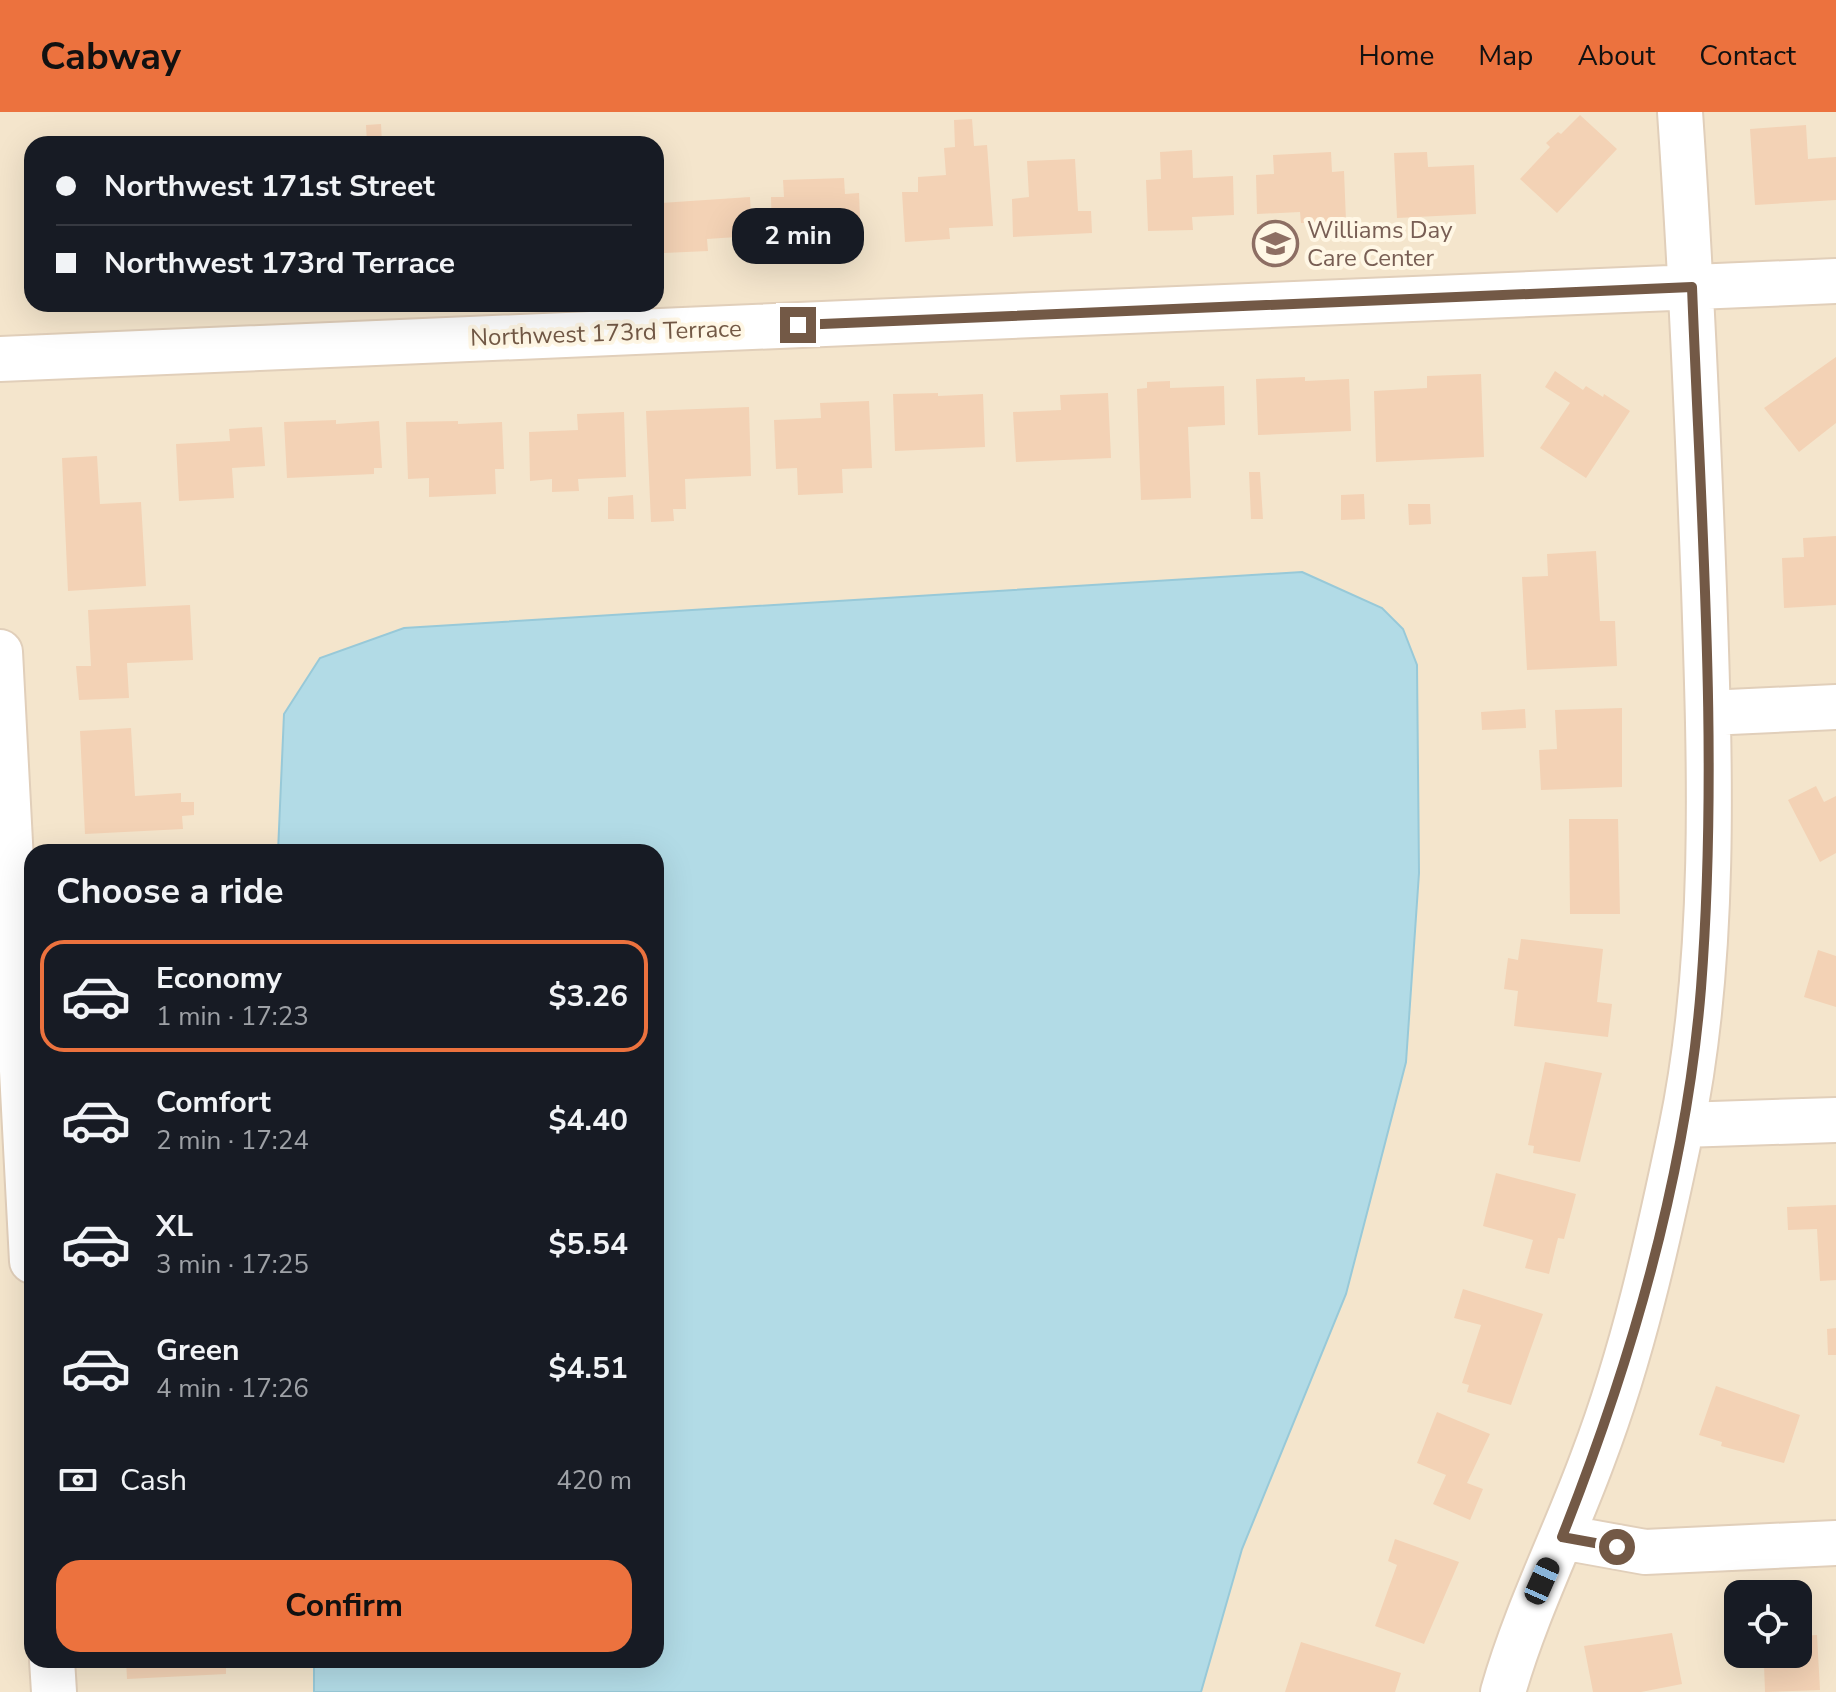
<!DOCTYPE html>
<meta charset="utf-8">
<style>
body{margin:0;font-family:"Nunito Sans",sans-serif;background:#20242c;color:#f1f3f6;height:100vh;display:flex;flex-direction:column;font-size:30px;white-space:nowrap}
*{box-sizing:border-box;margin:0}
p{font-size:26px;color:#9ea1a6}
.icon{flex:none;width:44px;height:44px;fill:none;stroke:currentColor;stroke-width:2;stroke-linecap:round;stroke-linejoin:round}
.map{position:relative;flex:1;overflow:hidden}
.details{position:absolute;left:24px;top:732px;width:640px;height:824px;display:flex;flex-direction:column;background:#171b24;border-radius:24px;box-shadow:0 8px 32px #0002}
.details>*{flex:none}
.top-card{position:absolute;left:24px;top:24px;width:640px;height:176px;border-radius:24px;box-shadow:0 8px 32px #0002;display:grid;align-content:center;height:176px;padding:0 32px;background:#171b24}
.controls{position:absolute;left:1724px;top:1468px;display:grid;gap:16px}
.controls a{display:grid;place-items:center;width:88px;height:88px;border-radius:16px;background:#171b24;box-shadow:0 8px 32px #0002;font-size:40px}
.end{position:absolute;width:36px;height:36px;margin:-18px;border:10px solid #735946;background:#fff;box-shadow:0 0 0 4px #fff}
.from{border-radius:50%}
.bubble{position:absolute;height:56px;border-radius:24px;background:#171b24;box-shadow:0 8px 32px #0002;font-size:26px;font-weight:700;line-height:56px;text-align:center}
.car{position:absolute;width:24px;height:48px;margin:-24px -12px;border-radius:10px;box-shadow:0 0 6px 2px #0007;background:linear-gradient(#222 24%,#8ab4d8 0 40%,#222 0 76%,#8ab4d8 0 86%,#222 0)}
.top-card b{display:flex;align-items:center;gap:28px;height:76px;font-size:30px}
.top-card b+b{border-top:2px solid #363941}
.top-card i{width:20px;height:20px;background:#f1f3f6}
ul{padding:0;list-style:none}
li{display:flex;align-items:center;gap:24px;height:112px;margin:0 16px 12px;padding:0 16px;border:4px solid transparent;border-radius:24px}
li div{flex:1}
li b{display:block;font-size:30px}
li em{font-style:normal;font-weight:700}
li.on{border-color:#ec723e}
li>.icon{width:72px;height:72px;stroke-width:1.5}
h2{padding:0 32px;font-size:36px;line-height:96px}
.pay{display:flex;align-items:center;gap:20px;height:88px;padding:0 32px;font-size:30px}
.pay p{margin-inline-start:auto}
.cta{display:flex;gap:16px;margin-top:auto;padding:16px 32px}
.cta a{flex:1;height:92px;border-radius:24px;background:#ec723e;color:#111;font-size:32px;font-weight:700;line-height:92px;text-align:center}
header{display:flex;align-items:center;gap:48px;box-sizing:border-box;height:112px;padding:0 40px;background:#ec723e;color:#111}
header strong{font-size:38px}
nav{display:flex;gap:44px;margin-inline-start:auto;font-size:28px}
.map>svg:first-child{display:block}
.residential{fill:#f4e5cc;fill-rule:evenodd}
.water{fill:#b2dbe6;stroke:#98c9d8;stroke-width:2}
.building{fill:#f3d2b5}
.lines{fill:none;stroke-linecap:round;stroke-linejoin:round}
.minor-casing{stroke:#e1cfba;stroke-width:48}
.minor{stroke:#fff;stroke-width:44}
.route{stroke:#735946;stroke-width:10}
.labels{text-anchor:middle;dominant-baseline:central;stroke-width:8;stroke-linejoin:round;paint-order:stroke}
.education-label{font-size:24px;fill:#785e54;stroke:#fff7e5;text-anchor:start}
.street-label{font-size:24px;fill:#735946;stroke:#fff7e5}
</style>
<header>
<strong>Cabway</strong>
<nav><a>Home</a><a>Map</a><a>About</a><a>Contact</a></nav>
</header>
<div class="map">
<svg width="1836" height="1580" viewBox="0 0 1836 1580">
<rect width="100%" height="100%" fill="#fdf3de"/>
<path class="residential" d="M0,0H1836V1580H1201L1242,1437L1346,1182L1406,950L1419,761L1417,553L277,736L278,740H32V1548H314V1580H0ZM32,32H656V192H32ZM1738,1482H1798V1542H1738Z"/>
<path class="water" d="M1302,460L1382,496L1403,517L1417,553L1419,761L1406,950L1346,1182L1242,1437L1201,1580H314V1548H656V740H278L284,602L320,546L404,516Z"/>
<path class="building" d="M1580,3L1617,37L1557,101L1520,67L1550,35L1546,31L1558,20L1561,22Z
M972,7L974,34L987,33L993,114L949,116L950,127L905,130L902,80H918V65L946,63L944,36L955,35L954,8Z
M381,12L382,31L367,32L366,13Z
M1806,13L1808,47L1836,45V88L1755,93L1750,17Z
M1192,38L1193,66L1233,64L1234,103L1192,105L1193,118L1148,119L1146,68L1161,67L1160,40Z
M1331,40L1332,60L1344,59L1346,109L1301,111L1300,100L1257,102L1256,63L1274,62L1273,43Z
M1427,40L1428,55L1474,53L1476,102L1397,106L1394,41Z
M1075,47L1078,99H1091L1092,121L1013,125L1012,87L1029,85L1027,49Z
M844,66L845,82L859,81L861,132L816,134V122L772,124L771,85H784L783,68Z
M750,85L752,124L707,127L708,139L664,141L661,91Z
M1836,245V311L1799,340L1764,296Z
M1555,259L1583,278L1586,274L1603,285L1604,282L1630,299L1586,366L1540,336L1570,291L1545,275Z
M1481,262L1484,345L1376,350L1374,279L1427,276V264Z
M1305,265V269L1349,267L1351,319L1258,323L1256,267Z
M1170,269V276L1224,274L1225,313L1188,315L1191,386L1141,388L1137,277L1147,276V270Z
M938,281V284L983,282L985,335L895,339L893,282Z
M1108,281L1111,346L1016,350L1013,300L1061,298L1060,283Z
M869,289L872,356L842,357L843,381L798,383L797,356L776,357L774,308L821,306L820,291Z
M749,295L751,364L685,367L686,397H673L674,409L651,410L646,299Z
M624,300L626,365L578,367L579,379L552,380V367L530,369L529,320L578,318L577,302Z
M336,308V312L379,309L382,356H374V362L287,366L284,310Z
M458,309V312L502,310L504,357H495L496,382L429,385V366L408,367L406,310Z
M262,315L265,354L232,356L234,386L179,389L176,332L230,329L229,317Z
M97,344L100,392L141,390L146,474L68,479L62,346Z
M1249,360H1260L1263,407H1251Z
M1364,382L1365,407L1341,408V383Z
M633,383L634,407H608V385Z
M1408,392H1430L1431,412L1409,413Z
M1836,424V493L1784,496L1782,446L1804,445L1803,426Z
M1596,439L1600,509H1615L1617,554L1527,558L1522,465L1548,464L1547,442Z
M190,493L193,548L127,551L129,586L79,588L76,554H91L88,498Z
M1622,596V675L1541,678L1539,638L1557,637L1555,598Z
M1525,597L1526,616L1482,618L1481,600Z
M131,616L135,684L181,681V690H194V703L182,704L183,717L85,722L80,619Z
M1816,674L1824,690L1836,684V741L1820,750L1788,688Z
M1569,707H1618L1620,802H1570Z
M1521,827L1603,837L1597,890L1612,892L1608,925L1514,914L1518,879L1504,877L1508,846L1518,848Z
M1818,838L1836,844V895L1804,885Z
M1545,950L1602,961L1580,1050L1533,1041L1534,1034L1528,1033Z
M1496,1061L1576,1082L1564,1127L1558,1126L1549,1162L1525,1156L1533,1128L1483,1114Z
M1836,1093V1168L1820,1169L1817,1117L1788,1118L1787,1095Z
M1463,1177L1543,1202L1511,1293L1467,1280L1469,1273L1462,1271L1481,1213L1454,1206Z
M1836,1216V1243H1828L1827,1217Z
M1716,1274L1800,1303L1784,1351L1721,1334L1722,1330L1699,1323Z
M1437,1300L1490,1322L1467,1371L1483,1377L1470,1408L1433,1392L1446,1363L1417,1351Z
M1395,1427L1459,1450L1424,1532L1375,1514L1397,1453L1388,1449Z
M1738,1510V1542H1798V1524L1817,1523L1820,1578L1765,1580L1764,1552L1731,1553L1729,1511Z
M1672,1521L1682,1572L1641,1580H1593L1584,1534Z
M1301,1530L1401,1561L1395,1580H1285Z
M126,1548H226V1562L127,1567Z"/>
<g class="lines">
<defs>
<path id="minor" d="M0,247L1836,169
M0,540L32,1149
M1708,601L1836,595
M1682,1013L1836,1008
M1562,1425L1645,1440L1836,1431
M52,1548L54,1580
M1503,1580C1526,1499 1564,1425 1593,1346C1633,1241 1658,1128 1681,1018C1717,846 1710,652 1704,477C1698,318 1691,159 1680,0"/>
</defs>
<use href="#minor" class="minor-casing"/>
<use href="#minor" class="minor"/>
</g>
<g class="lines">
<path class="route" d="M798,213L1692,175C1701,408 1719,643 1701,876C1686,1063 1631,1251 1562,1425L1617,1435"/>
</g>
<defs>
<symbol id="school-ring" viewBox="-11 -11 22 22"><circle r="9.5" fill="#fff7e5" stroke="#8d6e63" stroke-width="1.5"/><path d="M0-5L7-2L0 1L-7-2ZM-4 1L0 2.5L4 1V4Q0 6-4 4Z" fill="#8d6e63"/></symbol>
</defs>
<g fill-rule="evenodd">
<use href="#school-ring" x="1250" y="106" width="51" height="51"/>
</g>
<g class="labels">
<g class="education-label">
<text x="1307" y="118">Williams Day<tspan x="1307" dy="28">Care Center</tspan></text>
</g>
<g class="street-label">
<text transform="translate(606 221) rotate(-2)">Northwest 173rd Terrace</text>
</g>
</g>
</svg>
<div class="controls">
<a><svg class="icon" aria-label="locate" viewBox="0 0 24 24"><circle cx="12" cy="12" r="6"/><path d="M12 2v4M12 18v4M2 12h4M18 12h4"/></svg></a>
</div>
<i class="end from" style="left:1617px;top:1435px"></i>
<i class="end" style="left:798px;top:213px"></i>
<div class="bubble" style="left:732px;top:96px;width:132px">2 min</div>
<i class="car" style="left:1542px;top:1469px;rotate:24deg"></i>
<div class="top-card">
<b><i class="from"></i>Northwest 171st Street</b>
<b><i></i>Northwest 173rd Terrace</b>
</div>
<section class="details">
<h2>Choose a ride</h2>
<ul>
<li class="on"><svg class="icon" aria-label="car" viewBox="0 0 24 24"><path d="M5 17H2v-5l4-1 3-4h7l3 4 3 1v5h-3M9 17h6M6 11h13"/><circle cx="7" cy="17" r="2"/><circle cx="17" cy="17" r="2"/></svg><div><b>Economy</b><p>1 min · 17:23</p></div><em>$3.26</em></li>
<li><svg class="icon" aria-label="car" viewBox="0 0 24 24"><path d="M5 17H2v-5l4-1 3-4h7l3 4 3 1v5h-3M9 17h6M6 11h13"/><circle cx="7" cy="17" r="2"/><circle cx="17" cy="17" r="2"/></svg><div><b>Comfort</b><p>2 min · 17:24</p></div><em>$4.40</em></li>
<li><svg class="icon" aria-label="car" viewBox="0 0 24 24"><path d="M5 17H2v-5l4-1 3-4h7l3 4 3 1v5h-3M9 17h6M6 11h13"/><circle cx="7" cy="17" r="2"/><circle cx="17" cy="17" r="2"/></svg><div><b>XL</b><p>3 min · 17:25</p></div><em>$5.54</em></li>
<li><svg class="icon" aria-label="car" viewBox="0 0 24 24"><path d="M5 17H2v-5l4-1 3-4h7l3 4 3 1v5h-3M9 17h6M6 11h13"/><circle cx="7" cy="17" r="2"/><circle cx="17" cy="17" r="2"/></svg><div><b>Green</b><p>4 min · 17:26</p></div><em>$4.51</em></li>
</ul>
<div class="pay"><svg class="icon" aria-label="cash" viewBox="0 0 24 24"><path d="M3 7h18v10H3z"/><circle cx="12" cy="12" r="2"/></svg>Cash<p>420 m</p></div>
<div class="cta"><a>Confirm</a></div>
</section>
</div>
